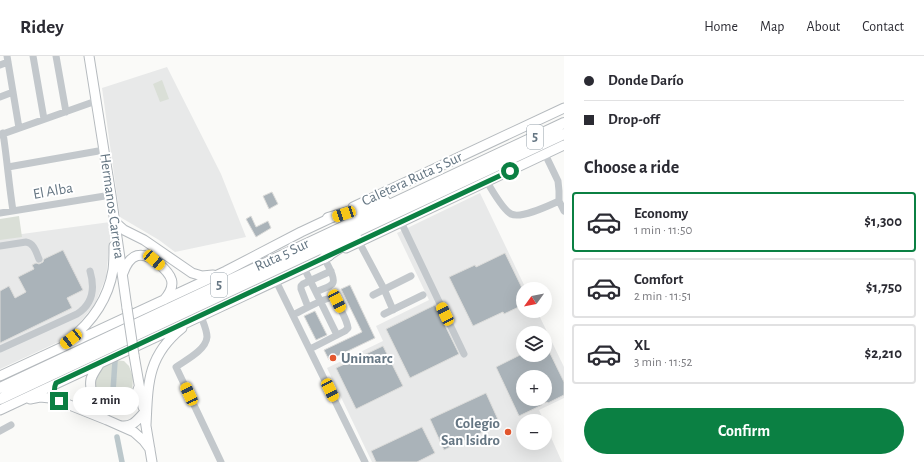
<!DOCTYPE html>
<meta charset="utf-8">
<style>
body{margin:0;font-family:"Alegreya Sans",sans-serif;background:#f7f7f7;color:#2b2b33;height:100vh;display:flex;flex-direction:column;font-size:15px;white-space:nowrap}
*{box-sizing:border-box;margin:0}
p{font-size:13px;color:#7c7c81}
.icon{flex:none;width:22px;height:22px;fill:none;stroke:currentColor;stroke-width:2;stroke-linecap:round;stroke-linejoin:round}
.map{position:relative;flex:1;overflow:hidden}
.panel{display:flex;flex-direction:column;background:#fff;width:360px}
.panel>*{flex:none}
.top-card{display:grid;align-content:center;height:88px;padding:0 20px;background:#fff}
.needle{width:26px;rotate:237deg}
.fabs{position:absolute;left:516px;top:226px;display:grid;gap:8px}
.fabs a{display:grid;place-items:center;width:36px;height:36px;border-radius:50%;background:#fff;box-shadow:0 4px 16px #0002;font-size:20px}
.end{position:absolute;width:18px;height:18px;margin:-9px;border:5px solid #0b8043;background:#fff;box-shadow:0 0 0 2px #fff}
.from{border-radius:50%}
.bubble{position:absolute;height:28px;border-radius:14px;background:#fff;box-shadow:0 4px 16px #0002;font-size:13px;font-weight:600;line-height:28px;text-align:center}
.car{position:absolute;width:12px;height:24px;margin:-12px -6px;border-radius:5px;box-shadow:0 0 3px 1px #0007;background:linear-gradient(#f5c518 24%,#345 0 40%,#f5c518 0 76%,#345 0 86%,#f5c518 0)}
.top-card b{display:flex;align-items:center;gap:14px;height:38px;font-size:15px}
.top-card b+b{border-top:1px solid #e1e1e2}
.top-card i{width:10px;height:10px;background:#2b2b33}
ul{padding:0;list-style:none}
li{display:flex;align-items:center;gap:12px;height:60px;margin:0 8px 6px;padding:0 12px;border:2px solid #e1e1e2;border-radius:4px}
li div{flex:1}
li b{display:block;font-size:15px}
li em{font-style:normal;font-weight:600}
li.selected{border-color:#0b8043}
li>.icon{width:36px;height:36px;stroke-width:1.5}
h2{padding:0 20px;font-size:18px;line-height:48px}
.action{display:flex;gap:8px;margin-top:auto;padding:8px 20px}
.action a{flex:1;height:46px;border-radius:24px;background:#0b8043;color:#fff;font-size:16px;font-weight:600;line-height:46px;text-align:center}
header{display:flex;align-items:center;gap:24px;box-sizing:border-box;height:56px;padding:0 20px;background:#fff;border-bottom:1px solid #e1e1e2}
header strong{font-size:19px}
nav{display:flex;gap:22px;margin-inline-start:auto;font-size:14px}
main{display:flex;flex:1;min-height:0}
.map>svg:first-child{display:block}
.built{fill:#e8e9e9;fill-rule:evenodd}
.green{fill:#dadfd7}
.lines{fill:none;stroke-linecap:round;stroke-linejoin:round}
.canal{stroke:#bbc7cb;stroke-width:5.5}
.building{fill:#aab3b9;stroke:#dcdcda}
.major-casing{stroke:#b5babe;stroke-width:11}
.highway-casing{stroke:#b4b9bd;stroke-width:12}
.minor{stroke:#c3c8cc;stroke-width:7}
.major{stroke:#fff;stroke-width:9}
.highway{stroke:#fff;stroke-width:10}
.major-bridge-casing{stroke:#b5babe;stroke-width:11;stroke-linecap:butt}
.major-bridge{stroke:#fff;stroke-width:9}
.route{stroke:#0b8043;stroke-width:5}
.poi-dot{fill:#e4572e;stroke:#fff;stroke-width:1.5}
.labels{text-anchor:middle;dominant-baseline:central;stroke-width:4;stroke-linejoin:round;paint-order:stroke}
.shield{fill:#fff;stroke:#939fa8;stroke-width:1}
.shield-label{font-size:14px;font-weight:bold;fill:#657683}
.street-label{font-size:15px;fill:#657683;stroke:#fff}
.poi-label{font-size:15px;font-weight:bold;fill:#657683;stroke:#fff;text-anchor:start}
</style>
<header>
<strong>Ridey</strong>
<nav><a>Home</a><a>Map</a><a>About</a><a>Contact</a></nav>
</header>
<main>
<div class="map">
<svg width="564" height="406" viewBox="0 0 564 406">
<rect width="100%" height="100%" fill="#fafaf8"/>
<path class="built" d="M167,11L221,118L246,181L175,196L159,184L120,161L102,32Z
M480,137L526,233H523V255H537L564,311V342L539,354L544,365H523V387H545V368L562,406H372L327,312L383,285L376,270L429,244L397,177ZM523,277H545V299H523ZM523,321H545V343H523Z
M110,166L111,175L106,221L95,248L67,282L0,313V181Z"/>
<path class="green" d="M162,24L169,43L160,46L153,28Z
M19,160L22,181L0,184V163Z
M114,304L124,305L129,310L133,321L132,338L123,349L104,348L93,330C96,315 102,312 114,304Z"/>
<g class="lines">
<path class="canal" d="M112,350L115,305
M117,381L122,406"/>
</g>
<path class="building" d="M272,136L278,148L269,153L263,140Z
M251,160L256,171L268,165L271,172L256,181L246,163Z
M63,194L83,234L67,242L72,252L0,287V235L9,230L15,242L26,236L18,221L34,213L32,209L36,207L39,208L43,206L44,203Z
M505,197L523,234V249L504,258L503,256L473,270L449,221L475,209L476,211Z
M350,229L375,282L329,304L324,294L362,276L341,233Z
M435,249L459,298L410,322L386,273Z
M315,255L327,279L316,284L304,260Z
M545,287L564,326V339L548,347L547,346L545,347V321H523V343H539L542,349L519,360L496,311L520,299H545Z
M383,290L403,330L356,353L336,312Z
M486,337L500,368L444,394L430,363Z
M422,371L435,397L417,406H376L371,395Z"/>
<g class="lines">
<defs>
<path id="major" d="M89,0L111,139L127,252
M353,151L564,52
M115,166L124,174L144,184L192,217L202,220L213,219
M346,192L564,89
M123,217C130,197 142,194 158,207C172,219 178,228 164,244
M69,284C92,266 108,244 113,214C114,206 114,198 114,190
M134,299L143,351
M100,307C97,312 93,317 91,323C90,329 91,336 95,341C103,355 120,356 132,345C136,341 137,336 139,331
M0,320L226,215L301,176L335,160
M30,343L40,341L50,342L67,348L107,364L134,376L144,385L150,393
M0,354L329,200
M145,364L152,406
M146,369C148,328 147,300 182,272
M122,370C133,371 137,364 144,357"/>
<path id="highway" d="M328,162L385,145
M324,202L356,181
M0,332L564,67
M0,343L564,78"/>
</defs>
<use href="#major" class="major-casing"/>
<use href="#highway" class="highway-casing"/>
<path class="minor" d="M7,0L19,72
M33,0L44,63
M56,0L66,56
M0,9L8,6
M0,41L13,36
M3,77C7,103 9,129 13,155
M0,79L96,45
M545,98L558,125L559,135V145L564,155
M8,111L104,94
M487,126C492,134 503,154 511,158C521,163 548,150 559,145
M0,157L111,139
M401,166L464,298
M359,186L384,233L393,254
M0,190L26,186C34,187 36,196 39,203
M304,212L337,279
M276,225L365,406
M316,236C320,234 327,232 331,229C338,225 327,208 324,202
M373,239L411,220
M308,251L301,233V230L303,228L331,215
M384,258L423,239
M293,259C299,256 327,240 333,242C337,244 339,250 341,254C344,260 347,265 348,272L345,275L310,293
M201,260C203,266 207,274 207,281C206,294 186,304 176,311L221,406
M0,293L77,258C93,248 95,232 90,215
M0,375L11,369"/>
<use href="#major" class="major"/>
<use href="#highway" class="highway"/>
<defs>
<path id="major-bridge" d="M127,252L134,299"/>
</defs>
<use href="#major-bridge" class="major-bridge-casing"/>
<use href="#major-bridge" class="major-bridge"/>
</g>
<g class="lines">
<path class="route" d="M59,345C54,339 53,334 56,327L510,115"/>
</g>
<g class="poi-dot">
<circle cx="333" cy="302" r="4"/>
<circle cx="508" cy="376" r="4"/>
</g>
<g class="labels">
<g class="shield">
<rect x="527" y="69" width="16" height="24" rx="3"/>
<rect x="211" y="217" width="16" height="24" rx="3"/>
</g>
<g class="shield-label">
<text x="535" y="81">5</text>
<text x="219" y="229">5</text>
</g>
<g class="street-label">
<text transform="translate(412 123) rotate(-25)">Caletera Ruta 5 Sur</text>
<text transform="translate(53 135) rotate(-10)">El Alba</text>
<text transform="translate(112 150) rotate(82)">Hermanos Carrera</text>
<text transform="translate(282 199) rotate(-25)">Ruta 5 Sur</text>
</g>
<g class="poi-label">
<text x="341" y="302">Unimarc</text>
<text x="500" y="367" text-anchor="end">Colegio<tspan x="500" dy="17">San Isidro</tspan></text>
</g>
</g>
</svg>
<div class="fabs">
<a><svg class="needle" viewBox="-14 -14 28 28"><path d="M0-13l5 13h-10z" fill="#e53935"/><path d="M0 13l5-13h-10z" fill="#7c7c81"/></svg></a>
<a><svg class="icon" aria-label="layers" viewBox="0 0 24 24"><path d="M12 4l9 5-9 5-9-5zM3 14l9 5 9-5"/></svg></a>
<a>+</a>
<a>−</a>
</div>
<i class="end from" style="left:510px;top:115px"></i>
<i class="end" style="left:59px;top:345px"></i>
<div class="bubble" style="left:73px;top:331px;width:66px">2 min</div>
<i class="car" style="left:344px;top:158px;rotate:252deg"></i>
<i class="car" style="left:154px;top:204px;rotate:130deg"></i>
<i class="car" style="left:337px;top:245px;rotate:153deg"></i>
<i class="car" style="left:445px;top:258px;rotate:334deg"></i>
<i class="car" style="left:71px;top:283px;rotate:232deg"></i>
<i class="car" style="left:330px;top:334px;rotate:154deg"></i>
<i class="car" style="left:189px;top:338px;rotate:335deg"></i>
</div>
<section class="panel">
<div class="top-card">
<b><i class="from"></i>Donde Darío</b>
<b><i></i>Drop-off</b>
</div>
<h2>Choose a ride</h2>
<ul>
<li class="selected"><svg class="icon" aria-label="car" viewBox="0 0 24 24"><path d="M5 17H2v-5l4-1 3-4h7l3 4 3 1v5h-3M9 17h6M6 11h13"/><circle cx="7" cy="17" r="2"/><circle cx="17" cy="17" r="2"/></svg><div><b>Economy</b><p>1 min · 11:50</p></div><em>$1,300</em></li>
<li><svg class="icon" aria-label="car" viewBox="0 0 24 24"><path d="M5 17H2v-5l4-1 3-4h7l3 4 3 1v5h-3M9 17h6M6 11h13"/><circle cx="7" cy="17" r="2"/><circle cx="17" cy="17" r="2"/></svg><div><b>Comfort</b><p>2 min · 11:51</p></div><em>$1,750</em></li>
<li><svg class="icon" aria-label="car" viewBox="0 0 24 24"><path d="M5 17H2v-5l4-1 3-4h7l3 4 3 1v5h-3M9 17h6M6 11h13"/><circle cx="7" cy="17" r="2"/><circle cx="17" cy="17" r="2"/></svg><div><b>XL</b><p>3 min · 11:52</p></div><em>$2,210</em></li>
</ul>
<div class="action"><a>Confirm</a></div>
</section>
</main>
